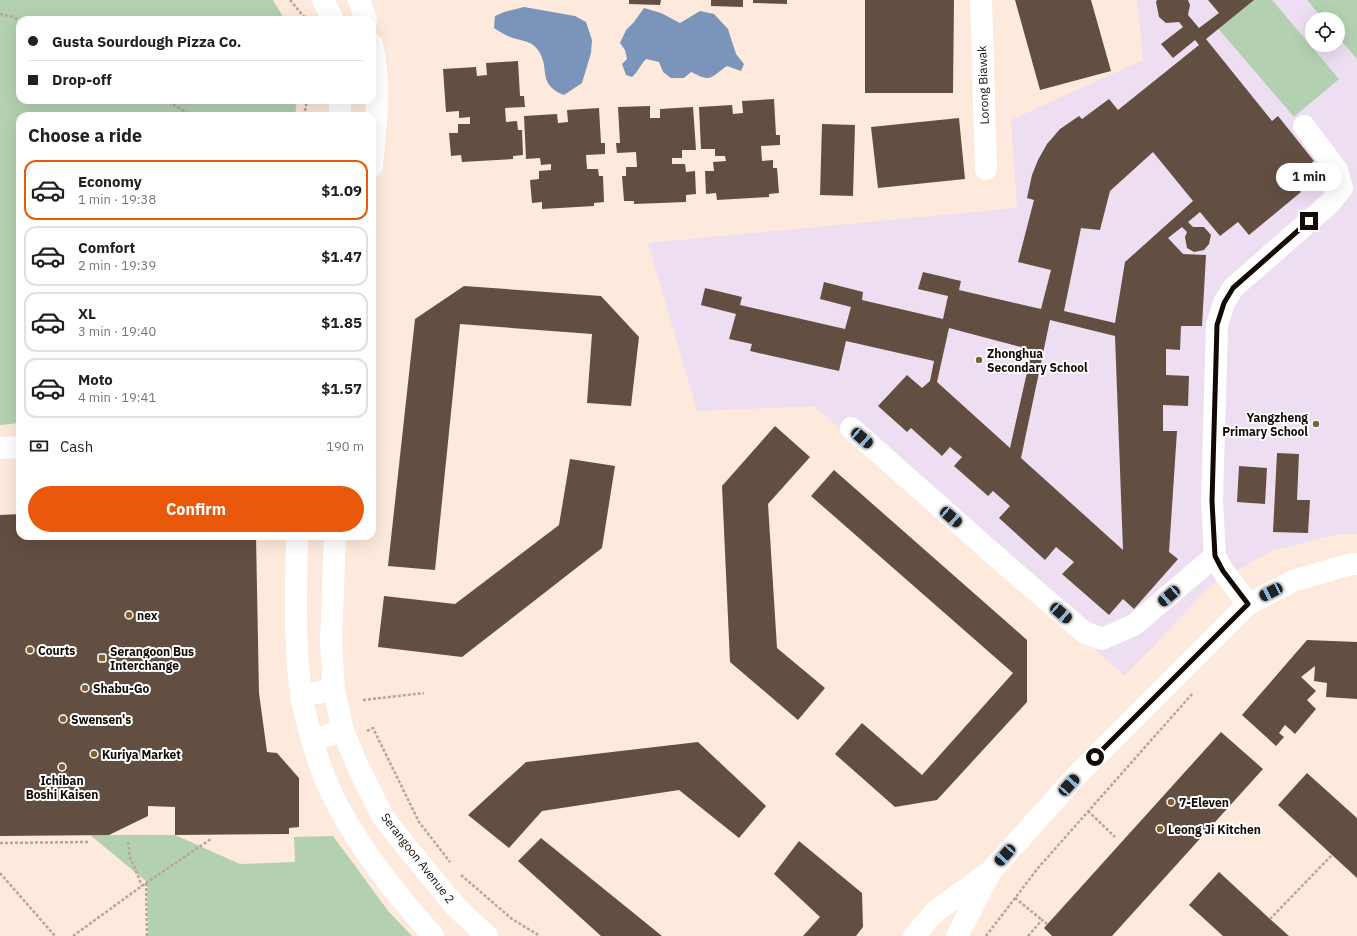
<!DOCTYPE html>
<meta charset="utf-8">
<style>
body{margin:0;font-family:"IBM Plex Sans",sans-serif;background:#f2f2f2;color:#202124;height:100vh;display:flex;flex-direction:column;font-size:15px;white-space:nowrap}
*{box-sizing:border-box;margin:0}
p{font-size:13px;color:#757577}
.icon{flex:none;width:22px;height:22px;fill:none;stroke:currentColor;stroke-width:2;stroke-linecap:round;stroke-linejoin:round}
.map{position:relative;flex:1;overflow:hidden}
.side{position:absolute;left:16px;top:112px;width:360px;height:428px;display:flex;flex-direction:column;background:#fff;border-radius:12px;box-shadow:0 4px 16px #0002}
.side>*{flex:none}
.hud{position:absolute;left:16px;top:16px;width:360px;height:88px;border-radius:12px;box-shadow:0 4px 16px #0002;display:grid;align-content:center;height:88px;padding:0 12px;background:#fff}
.tools{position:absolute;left:1305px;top:12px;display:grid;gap:8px}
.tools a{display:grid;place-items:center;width:40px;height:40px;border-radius:50%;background:#fff;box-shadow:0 4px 16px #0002;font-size:20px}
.end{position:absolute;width:18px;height:18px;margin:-9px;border:5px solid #120a05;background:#fff;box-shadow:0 0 0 2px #fff}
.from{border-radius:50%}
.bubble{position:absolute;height:28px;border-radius:14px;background:#fff;box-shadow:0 4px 16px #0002;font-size:13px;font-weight:800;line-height:28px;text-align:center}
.car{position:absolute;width:12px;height:24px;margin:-12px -6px;border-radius:5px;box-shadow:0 0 3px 1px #0007;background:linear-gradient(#222 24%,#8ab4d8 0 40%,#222 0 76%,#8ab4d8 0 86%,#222 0)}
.hud b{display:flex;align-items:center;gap:14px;height:38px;font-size:15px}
.hud b+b{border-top:1px solid #e0e0e0}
.hud i{width:10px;height:10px;background:#202124}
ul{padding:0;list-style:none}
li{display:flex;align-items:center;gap:12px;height:60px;margin:0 8px 6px;padding:0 4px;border:2px solid #e0e0e0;border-radius:12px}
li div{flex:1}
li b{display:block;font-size:15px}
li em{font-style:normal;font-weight:800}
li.current{border-color:#ea580c}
li>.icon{width:36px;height:36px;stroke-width:1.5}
h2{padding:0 12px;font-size:18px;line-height:48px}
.pay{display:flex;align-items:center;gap:10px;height:44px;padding:0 12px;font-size:15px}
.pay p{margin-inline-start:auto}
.action{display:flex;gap:8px;margin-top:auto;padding:8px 12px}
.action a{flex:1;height:46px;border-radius:24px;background:#ea580c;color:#fff;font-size:16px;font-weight:800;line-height:46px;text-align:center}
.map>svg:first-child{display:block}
.education{fill:#eddef1;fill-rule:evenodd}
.green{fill:#b3d1b1}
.water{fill:#7a95b9}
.building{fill:#634f41;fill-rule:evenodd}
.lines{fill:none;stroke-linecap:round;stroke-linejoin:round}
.path{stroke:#b5a59a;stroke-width:2.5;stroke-dasharray:3 2;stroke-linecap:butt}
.minor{stroke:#fff;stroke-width:22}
.major{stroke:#fff;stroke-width:22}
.route{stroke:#120a05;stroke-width:5}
.poi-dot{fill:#7d6134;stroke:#fff;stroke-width:1.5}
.labels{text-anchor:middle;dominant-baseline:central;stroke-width:4;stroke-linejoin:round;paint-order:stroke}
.street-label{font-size:12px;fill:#120a05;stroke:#fff}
.poi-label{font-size:12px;font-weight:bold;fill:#120a05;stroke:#fff;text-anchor:start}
</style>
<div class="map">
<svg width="1357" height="936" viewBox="0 0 1357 936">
<rect width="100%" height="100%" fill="#fdeadc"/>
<path class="education" d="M1137,0H1357V534H1338L1271,551L1211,585L1125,676L814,406L697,411L648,243L1017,208L1011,120L1143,60ZM1312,19H1338V45H1312Z"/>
<path class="green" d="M0,0H273L285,20H20V100H297L295,116H20V423L0,425Z
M1247,0H1272L1339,79L1294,117L1216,26Z
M1307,0H1357V59L1338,37V19H1323Z
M90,835H175L240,864L295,862L294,837L333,836L389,912L412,936H148L147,882Z"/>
<path class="water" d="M524,7L575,16L586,22L592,40L591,53L582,83L564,95C536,84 551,68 538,50C531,40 520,41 510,37C505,35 499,31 494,28L495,16L504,12Z
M644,8L661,13L680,23L700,11L714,14L728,29L736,54L744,64L741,71L727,66C722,69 712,79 707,78C702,78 696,74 691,72L684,78H671L663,72L659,62L646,59C640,65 638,72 632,77L626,75L622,64L627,59L625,50L620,43L626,30L634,22Z"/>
<path class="building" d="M629,0H661L660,5L629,4Z
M711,0H743V7L711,6Z
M753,0H787V4L753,3Z
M865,0H954L953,93H865Z
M1015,0H1091L1111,71L1040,90Z
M1157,0H1188L1190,5L1188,15L1199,28L1219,13L1208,0H1254L1206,39L1272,121L1278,116L1314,161L1291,180L1301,192L1249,235L1238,222L1220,236L1200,212L1188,222L1193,227H1204L1211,235L1209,244L1204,250L1194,252L1187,248L1185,237L1187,232L1182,227L1168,238L1183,254L1206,255L1202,326H1181L1180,350L1166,349V375L1189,376L1188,406L1163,405V431H1177L1169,552L1178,559L1134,609L1123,599L1109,615L1062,574L1074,562L1056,547L1045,560L999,518L1010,506L993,491L988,496L954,466L962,457L950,447L942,456L911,428L907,432L878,406L907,375L922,388L930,381L934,361L846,341L839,371L750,351L752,344L729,339L736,314L701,305L705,288L742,297L740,305L845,329L851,307L820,299L824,282L863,292L862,300L943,319L948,296L918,289L923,272L961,281L959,290L1041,309L1051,270L1018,262L1034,200L1027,198L1032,175L1038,160L1047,144L1060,129L1079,116L1082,119L1109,99L1118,110L1199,45L1195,40L1173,58L1161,44L1183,27L1179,22L1166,23L1159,17L1156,2ZM1153,152L1193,201L1125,262L1115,323L1064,311L1081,228L1100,230L1110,191ZM1050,320L1115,336L1123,550L1021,458ZM949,328L1032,350L1010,448L937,382Z
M518,61L520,96H524L525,107L505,108L506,122L517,121L518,130H522L523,155L513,156V159L462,162L461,155L451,156L449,133H458V124H470V117L459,118V111L446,112L443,69L476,67L477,76L487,75L486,63Z
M774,99L776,135H780V145L761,146L762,161L773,160V168H777L779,193L769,194V197L717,200L716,193L706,194L705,171H714L713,162L726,161L725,156H715V149H701L699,107L732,105L733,114L743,113L742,101Z
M650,106V118H660V109L693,107L696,150H682V158H672V164H685L686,172L695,171L696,194L686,195V202L634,204V201H624L622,176H626V167H637L636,152L617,153L616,143H620L618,107Z
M599,108L601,143H605V154L586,155L587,169H598L599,176H603L604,202L594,203V206L542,209V202L532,203L530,180L539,179V171L551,170V164L541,165L540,158L526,159L524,116L557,114L558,123L568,122L567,110Z
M959,118L965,179L878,188L871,127Z
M822,124L855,125L853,196L820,195Z
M464,286L601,296L639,337L631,406L587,403L592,334L460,324L435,570L388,566L415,319Z
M775,426L810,457L768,504L777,648L825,688L798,720L730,662L722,486Z
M1277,453L1299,454L1297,500H1310L1308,533L1273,532Z
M570,459L615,466L602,548L462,657L378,647L384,596L455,604L559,525Z
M1239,466L1267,468L1265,504L1237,502Z
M834,470L1027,640V702L937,800L895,807L835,754L862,723L922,775L1013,673L811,496Z
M20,514V536H256L259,693L267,752L277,753L299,778V827L289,828V834L175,835V807L148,806V816L109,835L0,836V515Z
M1307,640L1357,642V699L1326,697L1327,683L1314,681L1315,666L1301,677L1316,691L1307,700L1316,709L1295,734L1285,725L1279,733L1284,737L1276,746L1242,715Z
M1221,732L1263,769L1112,936H1052L1044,928Z
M698,742L766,806L739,838L679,790L542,811L509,848L468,815L526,762Z
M1307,773L1357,818V878L1278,805Z
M541,838L662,936H601L518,861Z
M799,841L862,893L863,927L856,936H803L820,917L774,874Z
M1219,872L1270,919L1289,936H1223L1189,905Z"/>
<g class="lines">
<path class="path" d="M290,0L305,18
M0,14L13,17L20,21
M164,100L194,116
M304,116L307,100
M363,700L424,693
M367,731L373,728L419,822L450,862
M1088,811L1115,837
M128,842L130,857L142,886
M0,843L89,842
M0,873L55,936
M461,875L512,919L540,936
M146,883L147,936
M1015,898L1042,920
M1270,919L1332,855
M73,936L146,883L211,839
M986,936L1038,868L1193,693
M1028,936L1042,920L1047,924"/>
<path class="minor" d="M981,0L986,169
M851,428L1015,573L1084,632L1102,639L1134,625L1215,556
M0,448L20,447
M1248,604L1223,571L1215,556L1212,501L1217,325L1224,303L1233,288L1330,203L1342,188L1337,170L1304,126
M301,695L334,690
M312,740L343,731
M914,936L936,911L991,871L1079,773L1248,604L1293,581L1351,564H1357
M957,936L989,875"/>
<path class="major" d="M323,0L333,20
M359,0L366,20
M372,44C381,83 376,126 372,166
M340,116V100
M297,536C296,589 294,642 301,694C302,703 305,712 307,721C312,741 318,762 326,781C351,839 392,889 433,936
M335,536L331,641L334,690L343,731L359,769L383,817L409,850L455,906L487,936"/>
</g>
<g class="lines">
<path class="route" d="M1095,757L1248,604L1223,571L1215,556L1212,501L1217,325L1224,303L1233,288L1309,221"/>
</g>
<g class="poi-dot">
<circle cx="979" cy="360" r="4"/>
<circle cx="1316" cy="424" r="4"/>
<circle cx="129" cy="615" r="4"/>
<circle cx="30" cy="650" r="4"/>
<rect x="98" y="654" width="8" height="8" rx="2"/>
<circle cx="85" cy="688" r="4"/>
<circle cx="63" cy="719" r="4"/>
<circle cx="94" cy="754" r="4"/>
<circle cx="62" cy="767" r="4"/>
<circle cx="1171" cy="802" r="4"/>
<circle cx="1160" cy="829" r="4"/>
</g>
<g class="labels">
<g class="street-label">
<text transform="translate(983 85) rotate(-92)">Lorong Biawak</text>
<text transform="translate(418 858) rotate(52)">Serangoon Avenue 2</text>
</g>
<g class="poi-label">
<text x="987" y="353">Zhonghua<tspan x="987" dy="14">Secondary School</tspan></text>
<text x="1308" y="417" text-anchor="end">Yangzheng<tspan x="1308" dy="14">Primary School</tspan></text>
<text x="137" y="615">nex</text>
<text x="38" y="650">Courts</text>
<text x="110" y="651">Serangoon Bus<tspan x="110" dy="14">Interchange</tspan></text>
<text x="93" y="688">Shabu-Go</text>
<text x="71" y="719">Swensen's</text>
<text x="102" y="754">Kuriya Market</text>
<text x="62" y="780" text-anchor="middle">Ichiban<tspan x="62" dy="14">Boshi Kaisen</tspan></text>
<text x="1179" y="802">7-Eleven</text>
<text x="1168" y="829">Leong Ji Kitchen</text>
</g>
</g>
</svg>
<div class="tools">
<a><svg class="icon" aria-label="locate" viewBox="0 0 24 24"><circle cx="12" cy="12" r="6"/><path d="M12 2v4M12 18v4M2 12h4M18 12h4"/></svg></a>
</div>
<i class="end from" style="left:1095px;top:757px"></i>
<i class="end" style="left:1309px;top:221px"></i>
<div class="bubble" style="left:1276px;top:163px;width:66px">1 min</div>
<i class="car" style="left:862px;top:438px;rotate:131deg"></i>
<i class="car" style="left:951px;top:517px;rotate:131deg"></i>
<i class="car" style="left:1271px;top:592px;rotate:243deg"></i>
<i class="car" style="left:1169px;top:596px;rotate:229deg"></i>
<i class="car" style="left:1061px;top:613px;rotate:131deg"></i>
<i class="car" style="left:1069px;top:785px;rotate:42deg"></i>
<i class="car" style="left:1005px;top:855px;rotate:222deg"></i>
<div class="hud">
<b><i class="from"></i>Gusta Sourdough Pizza Co.</b>
<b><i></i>Drop-off</b>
</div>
<section class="side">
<h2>Choose a ride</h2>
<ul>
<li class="current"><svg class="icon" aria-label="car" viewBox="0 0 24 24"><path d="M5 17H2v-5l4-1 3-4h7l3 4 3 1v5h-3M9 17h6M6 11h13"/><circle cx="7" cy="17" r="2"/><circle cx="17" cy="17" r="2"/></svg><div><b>Economy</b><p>1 min · 19:38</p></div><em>$1.09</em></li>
<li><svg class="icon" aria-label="car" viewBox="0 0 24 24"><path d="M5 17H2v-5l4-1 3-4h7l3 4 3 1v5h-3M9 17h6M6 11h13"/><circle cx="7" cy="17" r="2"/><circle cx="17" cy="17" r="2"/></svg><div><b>Comfort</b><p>2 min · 19:39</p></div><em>$1.47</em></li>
<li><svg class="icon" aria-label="car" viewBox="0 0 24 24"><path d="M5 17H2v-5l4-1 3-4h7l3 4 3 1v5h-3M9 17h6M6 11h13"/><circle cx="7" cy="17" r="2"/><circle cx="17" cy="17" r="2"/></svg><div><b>XL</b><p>3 min · 19:40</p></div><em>$1.85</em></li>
<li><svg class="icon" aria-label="car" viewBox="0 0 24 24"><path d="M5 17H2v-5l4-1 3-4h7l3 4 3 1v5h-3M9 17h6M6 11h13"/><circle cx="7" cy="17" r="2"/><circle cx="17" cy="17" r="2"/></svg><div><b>Moto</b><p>4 min · 19:41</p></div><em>$1.57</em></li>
</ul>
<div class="pay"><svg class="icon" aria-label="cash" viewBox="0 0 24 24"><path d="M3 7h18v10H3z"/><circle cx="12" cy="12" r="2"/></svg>Cash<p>190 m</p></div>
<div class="action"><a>Confirm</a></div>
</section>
</div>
